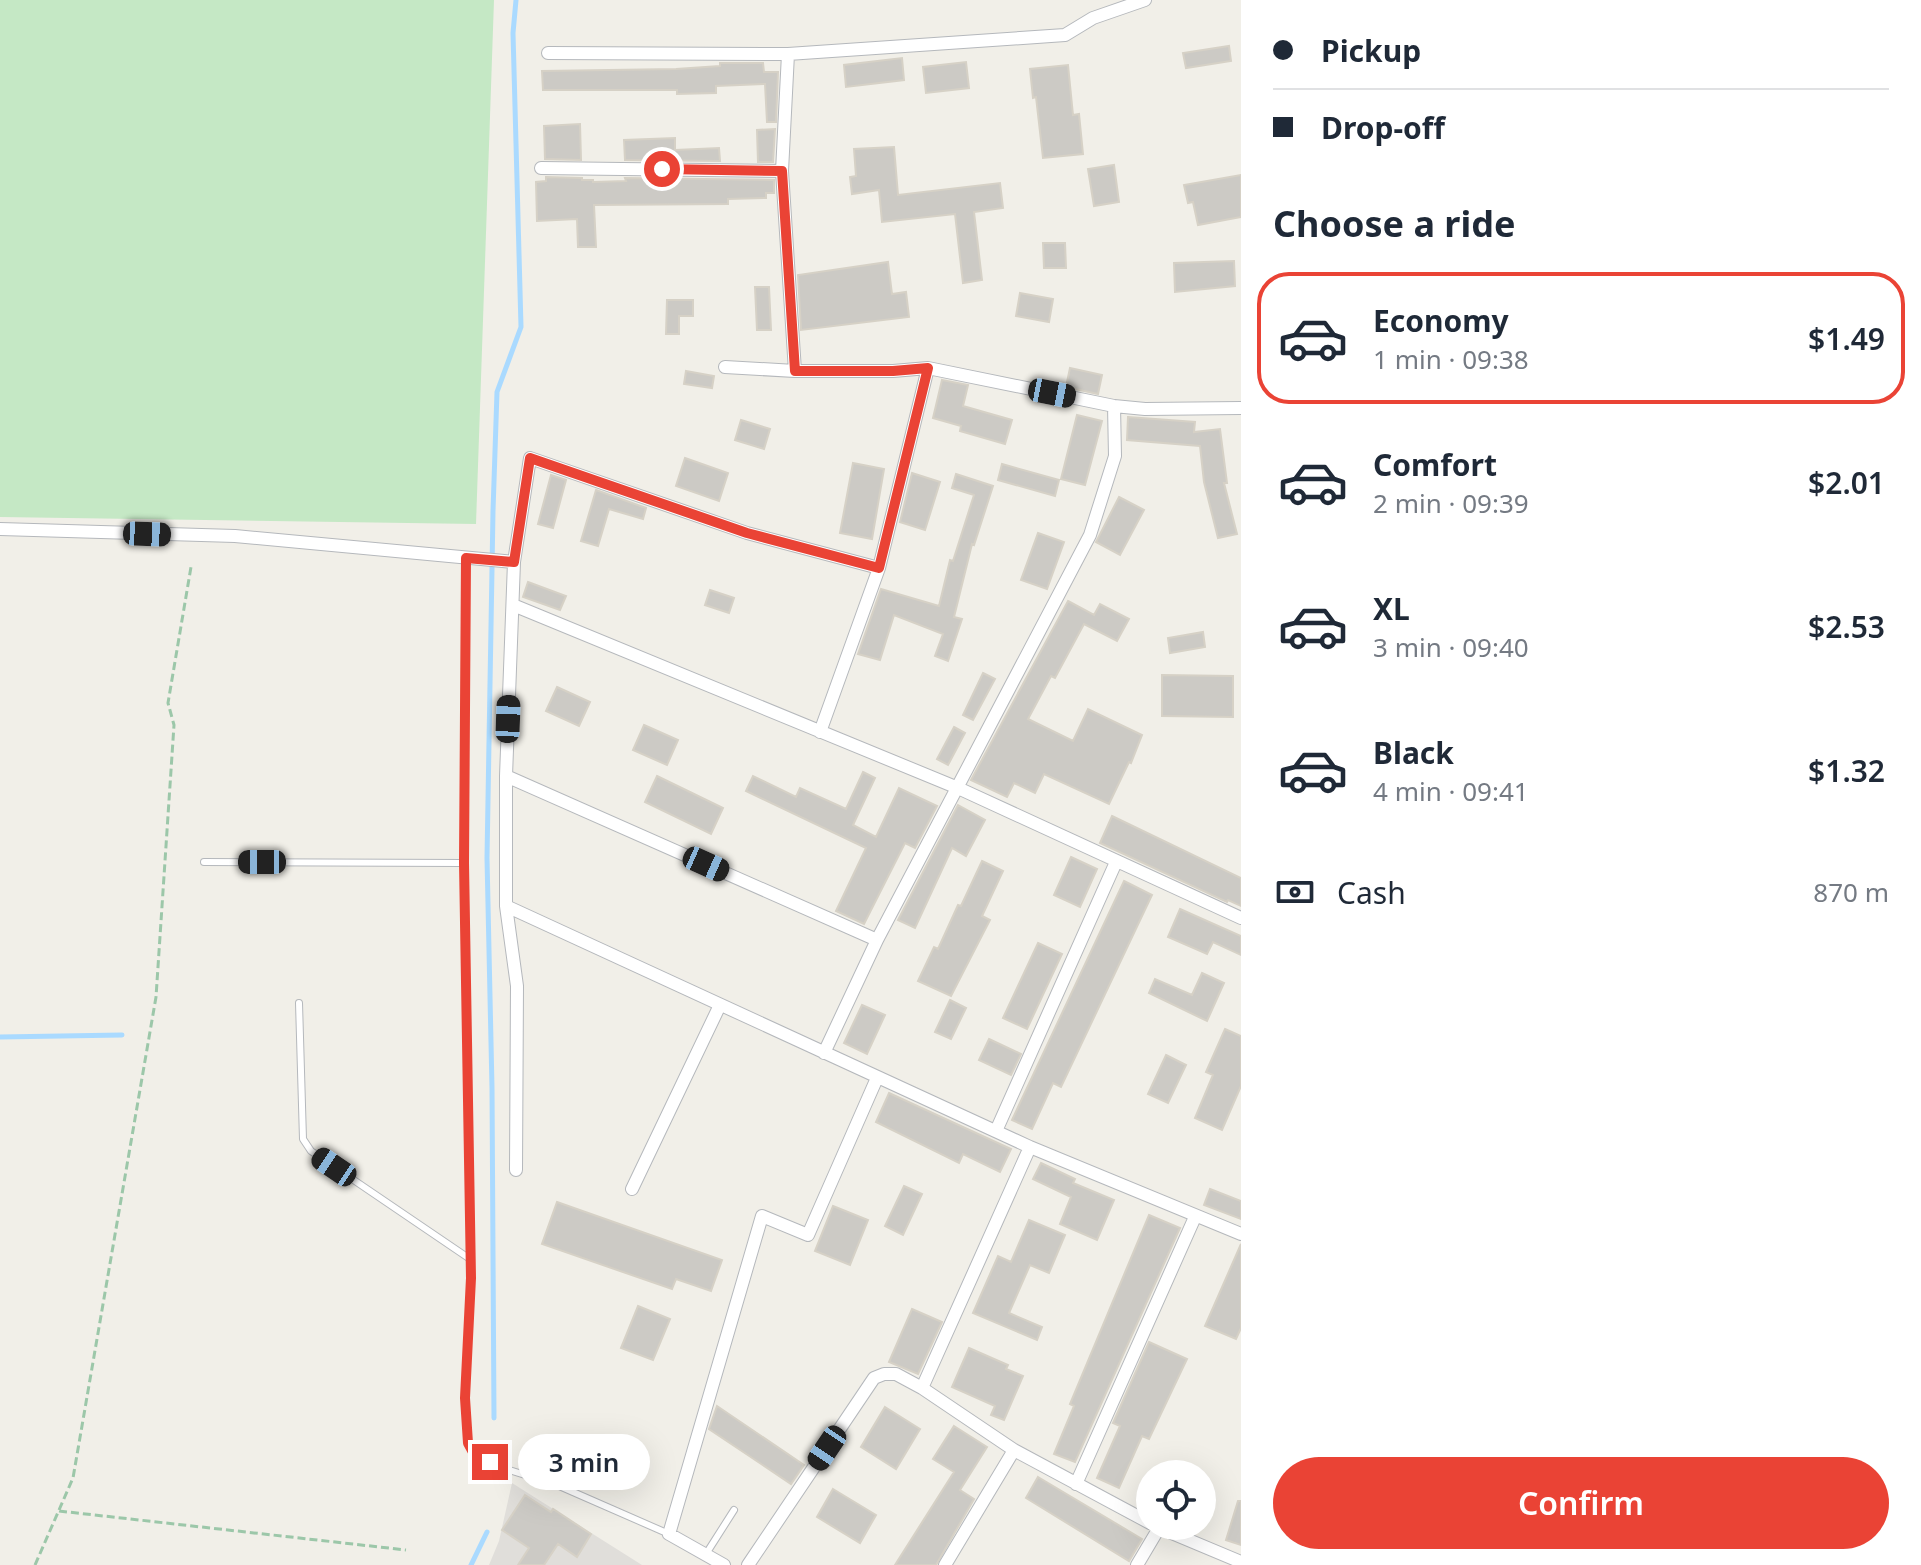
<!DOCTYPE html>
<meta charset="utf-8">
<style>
body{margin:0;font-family:"Noto Sans",sans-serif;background:#f2f2f3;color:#1f2937;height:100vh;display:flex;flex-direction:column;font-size:30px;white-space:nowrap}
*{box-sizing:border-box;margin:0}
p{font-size:26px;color:#747a83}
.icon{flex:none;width:44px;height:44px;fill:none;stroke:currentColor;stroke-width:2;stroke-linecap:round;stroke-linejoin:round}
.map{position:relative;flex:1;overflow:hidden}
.panel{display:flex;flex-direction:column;background:#fff;width:680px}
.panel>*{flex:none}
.banner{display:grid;align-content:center;height:176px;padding:0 32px;background:#fff}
.buttons{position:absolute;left:1136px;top:1460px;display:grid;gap:16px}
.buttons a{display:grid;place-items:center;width:80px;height:80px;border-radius:50%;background:#fff;box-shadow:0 8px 32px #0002;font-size:40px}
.end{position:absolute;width:36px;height:36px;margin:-18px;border:10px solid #ea4335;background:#fff;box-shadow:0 0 0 4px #fff}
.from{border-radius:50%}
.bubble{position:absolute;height:56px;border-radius:28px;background:#fff;box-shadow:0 8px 32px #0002;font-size:26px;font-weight:600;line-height:56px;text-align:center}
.car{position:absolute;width:24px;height:48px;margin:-24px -12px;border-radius:10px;box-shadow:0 0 6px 2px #0007;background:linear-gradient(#222 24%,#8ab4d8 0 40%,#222 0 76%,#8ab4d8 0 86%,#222 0)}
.banner b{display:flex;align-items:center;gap:28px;height:76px;font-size:30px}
.banner b+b{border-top:2px solid #e0e1e3}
.banner i{width:20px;height:20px;background:#1f2937}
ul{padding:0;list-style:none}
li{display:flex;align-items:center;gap:24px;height:132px;margin:0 16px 12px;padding:0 16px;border:4px solid transparent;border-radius:32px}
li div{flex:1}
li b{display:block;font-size:30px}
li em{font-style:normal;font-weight:600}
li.selected{border-color:#ea4335}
li>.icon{width:72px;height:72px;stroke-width:1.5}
h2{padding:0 32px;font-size:36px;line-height:96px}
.pay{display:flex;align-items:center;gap:20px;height:88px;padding:0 32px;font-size:30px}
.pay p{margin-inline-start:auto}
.button{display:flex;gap:16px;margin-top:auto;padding:16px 32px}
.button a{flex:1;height:92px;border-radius:48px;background:#ea4335;color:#fff;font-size:32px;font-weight:600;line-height:92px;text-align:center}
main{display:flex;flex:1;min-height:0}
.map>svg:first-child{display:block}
.industrial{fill:#e0deda}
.green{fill:#c5e8c5}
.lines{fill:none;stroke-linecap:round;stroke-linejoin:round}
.stream{stroke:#aadaff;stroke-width:5}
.building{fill:#cccac5;stroke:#d6d1c6;stroke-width:2}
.lane-casing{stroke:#b5b8bc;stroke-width:8}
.street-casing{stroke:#b5b8bc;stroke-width:14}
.path{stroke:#9cc7a9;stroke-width:3;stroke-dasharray:8 4;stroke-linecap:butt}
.lane{stroke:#fff;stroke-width:6}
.street{stroke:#fff;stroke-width:12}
.route{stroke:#ea4335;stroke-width:10}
</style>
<main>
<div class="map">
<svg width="1241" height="1565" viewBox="0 0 1241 1565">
<rect width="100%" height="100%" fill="#f1efe8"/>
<path class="industrial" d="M512,1483L642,1565H489L499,1541Z"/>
<path class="green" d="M0,0H494L476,524L0,517Z"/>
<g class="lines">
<path class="stream" d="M0,1037L122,1035
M494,1418L492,1088L487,858L493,511L497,392L521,327L513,33L516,0
M471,1565L487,1532"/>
</g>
<path class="building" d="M1229,46L1231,61L1186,68L1183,53Z
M902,58L904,80L846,87L844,65Z
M966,62L969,88L926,93L923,67Z
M720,63H763L764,72H778L776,122H767L765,84L716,86V93L677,94V90H543L542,71L676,69L720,66Z
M1068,65L1073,115L1079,114L1083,154L1043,158L1036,97L1033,98L1030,69Z
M580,124L581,160L545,159L544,126Z
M775,129L773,162H758L757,130Z
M675,138V150L719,148L720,161L625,160L624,140Z
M894,147L898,195L1000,183L1003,208L974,212L982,280L963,283L955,214L882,222L879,190L852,194L850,177L856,176L854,149Z
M1114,165L1119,202L1094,206L1088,169Z
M1241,175V217L1198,225L1193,202L1188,203L1184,185Z
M546,177L582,178V180H593V182L626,181L625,178L774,180V193H766V198L728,199V204L594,205L596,247H578L577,219L537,221L536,182L546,181Z
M1043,243H1065L1066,268H1044Z
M1234,261L1235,286L1175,292L1174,263Z
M888,262L892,294L906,292L909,317L801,330L798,275Z
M755,287H769L771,330H757Z
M1020,293L1053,299L1049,322L1016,316Z
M667,300H693V316H679V334H666Z
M1070,368L1102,375L1098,394L1066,387Z
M686,371L714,376L712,388L684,384Z
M942,380L968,385L963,406L1012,420L1005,444L960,431L961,426L933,418Z
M1077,415L1102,421L1085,485L1061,479Z
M1128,417L1195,422L1194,432L1220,429L1227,483H1224L1237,534L1218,538L1204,482L1200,446L1127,440Z
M741,420L770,429L764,449L735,440Z
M685,458L728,473L719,501L676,486Z
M853,463L884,469L872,539L840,533Z
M1002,464L1059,480L1055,496L998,480Z
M912,473L940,482L925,530L900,522Z
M956,474L993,486L974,545L972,544L954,617L962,619L948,661L935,656L943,634L894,615L880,660L858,654L881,589L939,606L950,560L953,561L974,495L952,488Z
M551,475L566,480L553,528L538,524Z
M596,490L646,508L643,519L609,509L598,546L581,541Z
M1119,497L1144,510L1120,555L1096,542Z
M1038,533L1064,542L1047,589L1021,580Z
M528,582L566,596L560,610L523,597Z
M710,590L734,598L729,613L705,605Z
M1068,601L1094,615L1100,604L1129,619L1117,641L1084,624L1055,678L1051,676L1028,719L1073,741L1088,709L1142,735L1131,763L1129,762L1109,804L1044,774L1035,793L1014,783L1007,797L971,780Z
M1203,632L1205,647L1170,653L1168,638Z
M983,673L995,679L973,720L963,715Z
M1162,675L1233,676V717L1162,716Z
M557,687L590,702L579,726L546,711Z
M644,725L678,740L667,765L633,750Z
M954,727L965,733L948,765L937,759Z
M863,772L875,778L853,825L876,837L899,788L937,806L915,848L905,843L864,924L836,911L866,848L746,791L753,776L796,797L800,788L846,809Z
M657,776L723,808L711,834L645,802Z
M958,805L985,820L966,856L952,848L915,928L898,920Z
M1112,816L1241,878V906L1228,900L1227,902L1100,843Z
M1071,857L1097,869L1080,907L1054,895Z
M982,861L1003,871L982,916L990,920L951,996L918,981L934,947L938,949L958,905L961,906Z
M1124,881L1152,895L1061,1087L1053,1083L1032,1129L1012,1120Z
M1180,909L1241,936V955L1213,942L1207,954L1168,937Z
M1038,943L1062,954L1027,1029L1003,1018Z
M1202,973L1224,983L1207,1021L1149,993L1155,979L1192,995Z
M950,1000L966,1008L951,1039L935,1032Z
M862,1005L885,1015L867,1054L844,1043Z
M1225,1029L1241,1036V1086L1222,1130L1195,1118L1213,1075L1206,1072Z
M989,1039L1021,1054L1011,1075L979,1060Z
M1166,1055L1186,1065L1168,1103L1148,1094Z
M889,1093L1011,1149L1000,1172L963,1154L959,1163L876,1122Z
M1041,1163L1075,1179L1073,1183L1114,1200L1097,1240L1060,1224L1071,1197L1033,1179Z
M904,1186L922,1194L903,1235L885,1226Z
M1210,1189L1241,1201V1219L1204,1205Z
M557,1202L722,1260L711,1291L676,1279L672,1289L542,1244Z
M833,1206L868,1220L850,1265L815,1251Z
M1149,1215L1180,1228L1075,1462L1054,1454L1074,1406L1070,1404Z
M1029,1220L1065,1235L1049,1273L1030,1265L1009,1313L1042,1327L1037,1340L973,1313L998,1256L1011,1262Z
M1241,1244V1328L1236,1339L1205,1326Z
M638,1306L670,1319L653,1360L621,1348Z
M912,1309L942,1322L918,1374L889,1362Z
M1149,1342L1187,1359L1149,1439L1142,1436L1119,1488L1097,1478L1120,1426L1113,1423Z
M969,1348L1008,1365L1006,1369L1023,1376L1004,1420L991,1415L995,1406L952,1387Z
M717,1406L804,1465L791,1484L709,1429Z
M885,1407L920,1429L896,1469L861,1447Z
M954,1426L987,1447L960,1490L974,1499L936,1565H895L954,1472L933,1459Z
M588 1469a12 12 0 1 1 24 0a12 12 0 1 1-24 0Z
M1038,1477L1142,1539L1129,1561L1026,1498Z
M833,1489L876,1515L860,1543L817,1517Z
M525,1495L551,1512L553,1509L591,1534L577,1557L558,1544L544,1565H518L529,1548L502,1530Z
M1238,1501H1241V1545L1226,1540Z"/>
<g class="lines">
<defs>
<path id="lane" d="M466,558L464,863L471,1278L465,1398L468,1443L474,1454L506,1469L557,1485L669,1534
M204,862L464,863
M299,1003L303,1139L311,1151L470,1259
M706,1554L734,1510"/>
<path id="street" d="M548,53L788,54L1065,35L1093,18L1145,0
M788,54L782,171L795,371
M541,168L782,171
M725,367L795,371H893L928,368L1114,406L1145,409L1241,408
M0,529L235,536L514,562
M513,605L958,788L1241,918
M820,732L879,568L928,368
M506,776L877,940
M506,906L1030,1147L1241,1234
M824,1053L877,940L1090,535L1115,456L1114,406
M996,1131L1116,862
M516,1170L517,986L506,906V776L514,562L530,458L747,533L879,568
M632,1189L720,1005
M922,1388L1030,1147
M1076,1484L1195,1217
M1155,1526L1241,1562
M724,1565L669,1534L762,1216L808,1235L877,1078
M748,1565L874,1378L884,1374H896L922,1388L1014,1450L1150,1523
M945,1565L1014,1450
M1137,1565L1159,1528"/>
</defs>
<use href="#lane" class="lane-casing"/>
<use href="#street" class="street-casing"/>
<path class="path" d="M59,1511L406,1550
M35,1565L73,1478L156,997L174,725L168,703L191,567"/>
<use href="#lane" class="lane"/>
<use href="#street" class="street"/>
</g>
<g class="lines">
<path class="route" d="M490,1462L474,1454L468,1443L465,1398L471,1278L464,863L466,558L514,562L530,458L747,533L879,568L928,368L893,371H795L782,171L662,169"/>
</g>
</svg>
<div class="buttons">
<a><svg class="icon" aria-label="locate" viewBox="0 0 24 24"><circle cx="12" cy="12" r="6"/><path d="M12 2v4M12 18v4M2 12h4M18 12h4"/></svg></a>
</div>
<i class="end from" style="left:662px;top:169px"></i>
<i class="end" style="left:490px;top:1462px"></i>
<div class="bubble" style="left:518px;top:1434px;width:132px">3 min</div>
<i class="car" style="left:1052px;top:393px;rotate:101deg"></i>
<i class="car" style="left:147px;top:534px;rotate:92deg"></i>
<i class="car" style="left:508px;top:719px;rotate:2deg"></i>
<i class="car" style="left:262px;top:862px;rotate:270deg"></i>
<i class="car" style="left:706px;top:864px;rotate:114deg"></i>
<i class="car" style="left:334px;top:1167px;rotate:304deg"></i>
<i class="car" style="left:827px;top:1448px;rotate:214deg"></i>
</div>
<section class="panel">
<div class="banner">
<b><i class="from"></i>Pickup</b>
<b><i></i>Drop-off</b>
</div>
<h2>Choose a ride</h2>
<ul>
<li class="selected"><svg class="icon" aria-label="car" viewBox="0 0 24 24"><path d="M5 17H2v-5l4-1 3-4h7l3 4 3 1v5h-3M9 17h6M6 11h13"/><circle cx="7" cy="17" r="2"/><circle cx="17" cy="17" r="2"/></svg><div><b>Economy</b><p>1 min · 09:38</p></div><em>$1.49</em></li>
<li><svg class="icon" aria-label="car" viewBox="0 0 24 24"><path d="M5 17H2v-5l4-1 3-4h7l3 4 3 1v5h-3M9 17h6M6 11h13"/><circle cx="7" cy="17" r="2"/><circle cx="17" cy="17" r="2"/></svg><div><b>Comfort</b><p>2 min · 09:39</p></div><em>$2.01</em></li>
<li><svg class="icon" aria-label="car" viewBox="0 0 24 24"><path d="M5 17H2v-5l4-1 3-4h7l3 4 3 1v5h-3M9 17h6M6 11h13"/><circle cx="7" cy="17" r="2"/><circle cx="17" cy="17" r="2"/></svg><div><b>XL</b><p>3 min · 09:40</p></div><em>$2.53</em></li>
<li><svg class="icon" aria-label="car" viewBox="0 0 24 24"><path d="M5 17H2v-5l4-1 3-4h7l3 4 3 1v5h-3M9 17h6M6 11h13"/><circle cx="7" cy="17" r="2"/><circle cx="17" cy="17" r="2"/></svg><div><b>Black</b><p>4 min · 09:41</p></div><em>$1.32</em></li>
</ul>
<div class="pay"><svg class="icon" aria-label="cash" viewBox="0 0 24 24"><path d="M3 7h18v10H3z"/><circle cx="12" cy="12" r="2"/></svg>Cash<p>870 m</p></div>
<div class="button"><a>Confirm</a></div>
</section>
</main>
